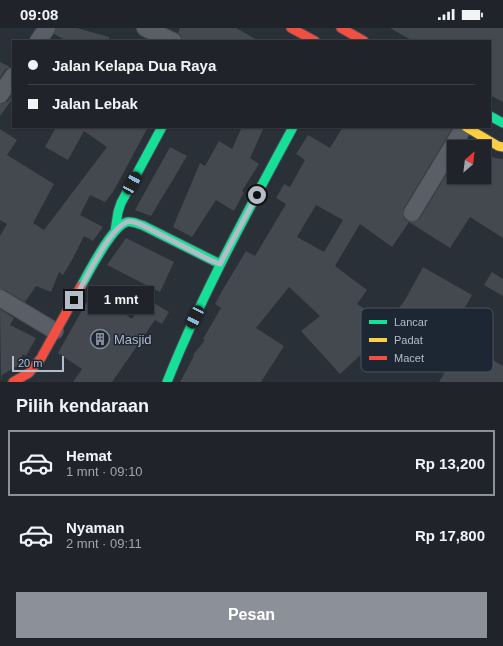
<!DOCTYPE html>
<html lang="id">
<meta charset="utf-8">
<style>
body{margin:0;font-family:Helvetica,sans-serif;background:#2d3036;color:#f1f3f6;height:100vh;display:flex;flex-direction:column;font-size:15px;white-space:nowrap}
*{box-sizing:border-box;margin:0}
p{font-size:13px;color:#a2a4a8}
.icon{flex:none;width:22px;height:22px;fill:none;stroke:currentColor;stroke-width:2;stroke-linecap:round;stroke-linejoin:round}
.map{position:relative;height:354px;overflow:hidden}
.side{display:flex;flex-direction:column;background:#20242a;flex:1}
.side>*{flex:none}
.guide{position:absolute;left:12px;top:12px;width:479px;height:88px;border-radius:0px;box-shadow:0 1px 3px #0004,0 0 0 1px #3d4147;display:grid;align-content:center;height:88px;padding:0 16px;background:#20242a}
.needle{width:26px;rotate:28deg}
.buttons{position:absolute;left:447px;top:112px;display:grid;gap:8px}
.buttons a{display:grid;place-items:center;width:44px;height:44px;border-radius:0px;background:#20242a;box-shadow:0 1px 3px #0004,0 0 0 1px #3d4147;font-size:20px}
.scale{position:absolute;left:12px;bottom:10px;width:52px;box-sizing:border-box;padding-left:4px;border:2px solid #b4bcc9;border-top:0;font-size:11px;line-height:14px;white-space:nowrap;color:#b4bcc9;-webkit-text-stroke:3px #1d2633;paint-order:stroke}
.end{position:absolute;width:18px;height:18px;margin:-9px;border:5px solid #b4bcc9;background:#111;box-shadow:0 0 0 2px #111}
.from{border-radius:50%}
.bubble{position:absolute;height:28px;border-radius:0px;background:#20242a;box-shadow:0 1px 3px #0004,0 0 0 1px #3d4147;font-size:13px;font-weight:700;line-height:28px;text-align:center}
.car{position:absolute;width:12px;height:24px;margin:-12px -6px;border-radius:5px;box-shadow:0 0 3px 1px #0007;background:linear-gradient(#222 24%,#8ab4d8 0 40%,#222 0 76%,#8ab4d8 0 86%,#222 0)}
.guide b{display:flex;align-items:center;gap:14px;height:38px;font-size:15px}
.guide b+b{border-top:1px solid #3d4147}
.guide i{width:10px;height:10px;background:#f1f3f6}
ul{padding:0;list-style:none}
li{display:flex;align-items:center;gap:12px;height:66px;margin:0 8px 6px;padding:0 8px;border:2px solid transparent;border-radius:0px}
li div{flex:1}
li b{display:block;font-size:15px}
li em{font-style:normal;font-weight:700}
li.current{border-color:#8c9099}
li>.icon{width:36px;height:36px;stroke-width:1.5}
h2{padding:0 16px;font-size:18px;line-height:48px}
.primary-button{display:flex;gap:8px;margin-top:auto;padding:8px 16px}
.primary-button a{flex:1;height:46px;border-radius:0px;background:#8c9099;color:#fff;font-size:16px;font-weight:700;line-height:46px;text-align:center}
.status{display:flex;justify-content:space-between;align-items:center;height:28px;padding:0 20px;background:#20242a;direction:ltr}
.status svg{height:11px;fill:currentColor}
.map>svg:first-child{display:block}
.building{fill:#444950;fill-rule:evenodd}
.lines{fill:none;stroke-linecap:round;stroke-linejoin:round}
.street-casing{stroke:#484c53;stroke-width:18}
.fast-casing{stroke:#484c53;stroke-width:11}
.slow-casing{stroke:#484c53;stroke-width:11}
.jam-casing{stroke:#484c53;stroke-width:11}
.street{stroke:#5a5e66;stroke-width:16}
.fast{stroke:#16e098;stroke-width:9}
.slow{stroke:#ffcf43;stroke-width:9}
.jam{stroke:#f24e42;stroke-width:9}
.route{stroke:#b4bcc9;stroke-width:5}
.labels{text-anchor:middle;dominant-baseline:central;stroke-width:3;stroke-linejoin:round;paint-order:stroke}
.poi-label{font-size:13px;fill:#b4bcc9;stroke:#1d2633;text-anchor:start}
.key{fill:#1d2633;stroke:#4a5360;stroke-width:1}
.key-label{font-size:11px;fill:#b4bcc9}
</style>
<div class="status"><b>09:08</b><svg viewBox="0 0 49 12"><path d="M0 12V9h3v3zM5 12V6h3v6zM10 12V3h3v9zM15 12V0h3v12zM26 1h20v11H26zM47 4h2v5h-2z"/></svg></div>
<div class="map">
<svg width="503" height="354" viewBox="0 0 503 354">
<rect width="100%" height="100%" fill="#2a3038"/>
<path class="building" d="M56,0H77L109,9V13H67L54,6Z
M180,0H236L259,13H182L181,8L178,5Z
M390,0H503V74L490,67V13H413Z
M0,34L10,39L5,42L0,50Z
M13,65V70L0,88V76L4,75L8,73Z
M56,99H143L147,101L113,164L105,174L90,167L80,187L103,199L93,213L84,208L72,232L63,247L59,244L51,264L36,258L25,274L5,262L0,261V208L7,196L0,192V101L17,112L7,127L54,156L33,195L44,202L107,119L84,103L68,132L45,119Z
M242,99H264L250,130L259,136L242,163L244,164L234,183L216,172L192,209L173,199L200,135L205,138L219,113L232,121Z
M343,99H453L404,180L403,185L404,190L407,193L411,194L416,193L420,190L454,134V149H484V124L495,130L503,131V210L470,189L450,220L409,194L392,219L360,196L335,238L367,262L357,276L387,296L405,272L423,239L472,267L452,303L431,291L394,341L367,321L340,346L301,303L320,288L289,259L256,300L284,318L261,354H180L194,328L193,327L205,312L203,311L221,280L215,276L222,263L246,223L255,228L286,176L276,170L284,156L290,159L305,132L296,126L308,107L330,120ZM316,177L343,192L324,224L297,209Z
M466,114L475,119H463Z
M170,119L187,128L151,188L135,182Z
M126,210L174,234L160,264L107,237Z
M492,244L503,251V268L484,257Z
M93,263L132,291L145,270L169,284L162,296L155,292L112,354H73L82,341L58,325Z
M0,281L14,290L10,297L36,310L26,328L23,326L17,338L2,347L1,354Z
M461,317L487,332L489,330L503,338V354H439Z"/>
<g class="lines">
<defs>
<path id="street" d="M145,0L173,13
M38,13L47,0
M0,67L13,48
M412,185L464,99
M0,270L55,303"/>
<path id="fast" d="M490,88L503,95
M115,203L118,184L121,175L162,99
M81,258C89,244 112,198 127,194C131,193 138,196 142,197L220,236
M167,354C202,266 248,183 293,99"/>
<path id="slow" d="M466,99L498,118L503,119"/>
<path id="jam" d="M291,0L315,13
M341,0L364,13
M13,354L29,345L41,330L81,258"/>
</defs>
<use href="#street" class="street-casing"/>
<use href="#fast" class="fast-casing"/>
<use href="#slow" class="slow-casing"/>
<use href="#jam" class="jam-casing"/>
<use href="#street" class="street"/>
<use href="#fast" class="fast"/>
<use href="#slow" class="slow"/>
<use href="#jam" class="jam"/>
</g>
<g class="lines">
<path class="route" d="M74,272C84,255 109,200 127,194C132,192 137,195 142,197L210,232L220,236L257,167"/>
</g>
<defs>
<symbol id="building-ring" viewBox="-11 -11 22 22"><circle r="9.5" fill="#1d2633" stroke="#848b96" stroke-width="1.5"/><path d="M-4-6H4V6H1V3H-1V6H-4ZM-2.5-4.3h1.7v1.8h-1.7ZM.8-4.3h1.7v1.8H.8ZM-2.5-1h1.7V.8h-1.7ZM.8-1h1.7V.8H.8Z" fill="#848b96"/></symbol>
</defs>
<g fill-rule="evenodd">
<use href="#building-ring" x="89" y="300" width="22" height="22"/>
</g>
<g class="labels">
<g class="poi-label">
<text x="114" y="311">Masjid</text>
</g>
</g>
<rect x="361" y="280" width="132" height="64" rx="6" class="key"/>
<rect x="369" y="292" width="18" height="4" fill="#16e098"/>
<rect x="369" y="310" width="18" height="4" fill="#ffcf43"/>
<rect x="369" y="328" width="18" height="4" fill="#f24e42"/>
<g class="key-label">
<text x="394" y="298">Lancar</text>
<text x="394" y="316">Padat</text>
<text x="394" y="334">Macet</text>
</g>
</svg>
<div class="buttons">
<a><svg class="needle" viewBox="-14 -14 28 28"><path d="M0-13l5 13h-10z" fill="#e53935"/><path d="M0 13l5-13h-10z" fill="#a2a4a8"/></svg></a>
</div>
<div class="scale">20 m</div>
<i class="end from" style="left:257px;top:167px"></i>
<i class="end" style="left:74px;top:272px"></i>
<div class="bubble" style="left:88px;top:258px;width:66px">1 mnt</div>
<i class="car" style="left:132px;top:155px;rotate:29deg"></i>
<i class="car" style="left:195px;top:289px;rotate:206deg"></i>
<div class="guide">
<b><i class="from"></i>Jalan Kelapa Dua Raya</b>
<b><i></i>Jalan Lebak</b>
</div>
</div>
<section class="side">
<h2>Pilih kendaraan</h2>
<ul>
<li class="current"><svg class="icon" aria-label="car" viewBox="0 0 24 24"><path d="M5 17H2v-5l4-1 3-4h7l3 4 3 1v5h-3M9 17h6M6 11h13"/><circle cx="7" cy="17" r="2"/><circle cx="17" cy="17" r="2"/></svg><div><b>Hemat</b><p>1 mnt · 09:10</p></div><em>Rp 13,200</em></li>
<li><svg class="icon" aria-label="car" viewBox="0 0 24 24"><path d="M5 17H2v-5l4-1 3-4h7l3 4 3 1v5h-3M9 17h6M6 11h13"/><circle cx="7" cy="17" r="2"/><circle cx="17" cy="17" r="2"/></svg><div><b>Nyaman</b><p>2 mnt · 09:11</p></div><em>Rp 17,800</em></li>
</ul>
<div class="primary-button"><a>Pesan</a></div>
</section>
